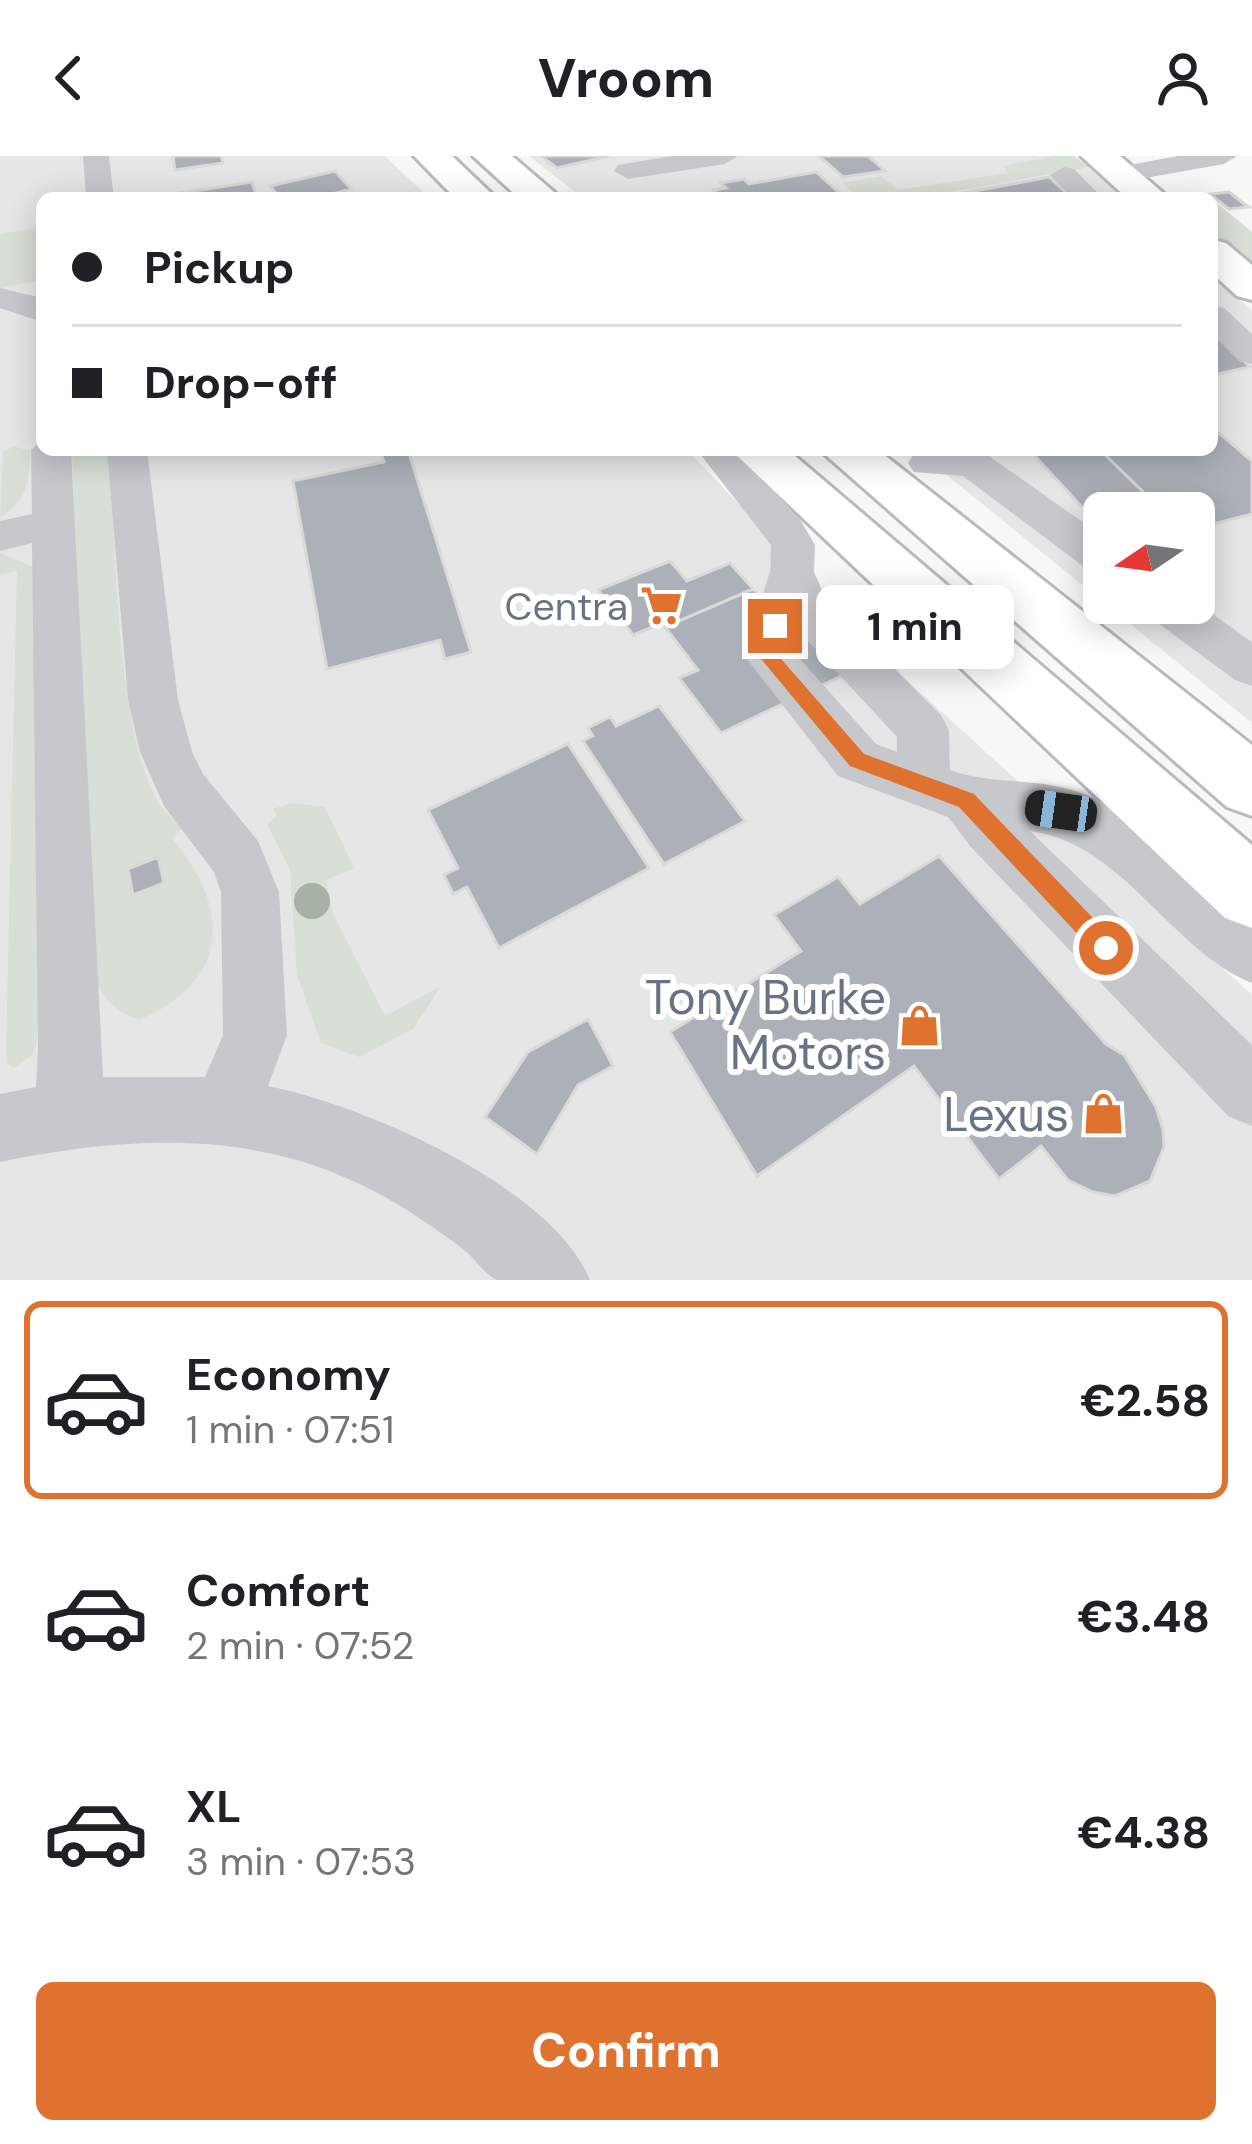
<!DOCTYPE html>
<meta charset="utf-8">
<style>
body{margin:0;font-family:"DM Sans",sans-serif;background:#f2f2f2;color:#202124;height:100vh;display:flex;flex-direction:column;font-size:45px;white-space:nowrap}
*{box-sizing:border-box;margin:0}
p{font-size:39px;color:#757577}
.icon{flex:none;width:66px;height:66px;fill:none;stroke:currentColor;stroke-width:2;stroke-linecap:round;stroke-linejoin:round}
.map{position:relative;height:1124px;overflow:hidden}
.panel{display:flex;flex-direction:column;background:#fff;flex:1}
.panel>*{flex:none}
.top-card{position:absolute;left:36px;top:36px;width:1182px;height:264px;border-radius:18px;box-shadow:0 6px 30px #0003;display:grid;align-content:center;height:264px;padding:0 36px;background:#fff}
.needle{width:78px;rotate:257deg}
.buttons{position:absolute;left:1083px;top:336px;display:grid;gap:24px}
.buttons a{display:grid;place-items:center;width:132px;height:132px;border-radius:18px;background:#fff;box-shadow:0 6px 30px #0003;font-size:60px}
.end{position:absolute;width:54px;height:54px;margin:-27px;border:15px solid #de722e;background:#fff;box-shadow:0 0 0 6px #fff}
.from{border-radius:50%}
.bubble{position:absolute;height:84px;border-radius:18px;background:#fff;box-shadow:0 6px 30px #0003;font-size:39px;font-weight:800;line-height:84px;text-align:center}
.car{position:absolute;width:36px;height:72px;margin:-36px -18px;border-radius:15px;box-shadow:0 0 9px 3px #0007;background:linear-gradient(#222 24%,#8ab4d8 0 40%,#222 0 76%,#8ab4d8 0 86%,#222 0)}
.top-card b{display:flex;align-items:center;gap:42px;height:114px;font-size:45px}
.top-card b+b{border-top:3px solid #e0e0e0}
.top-card i{width:30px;height:30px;background:#202124}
ul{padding:21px 0 0;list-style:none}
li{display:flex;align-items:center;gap:36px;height:198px;margin:0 24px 18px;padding:0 12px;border:6px solid transparent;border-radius:18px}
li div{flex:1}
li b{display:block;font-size:45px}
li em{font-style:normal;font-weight:800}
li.on{border-color:#de722e}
li>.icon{width:108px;height:108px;stroke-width:1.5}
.action{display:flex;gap:24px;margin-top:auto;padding:24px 36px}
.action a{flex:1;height:138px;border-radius:18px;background:#de722e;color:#fff;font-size:48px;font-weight:800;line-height:138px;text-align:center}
header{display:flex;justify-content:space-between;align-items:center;height:156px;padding:0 36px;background:#fff;font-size:54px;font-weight:800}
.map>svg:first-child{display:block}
.built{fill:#e5e7e6;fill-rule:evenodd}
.green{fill:#d8dfd6}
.building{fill:#acb1b9;stroke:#d9d9d7;stroke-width:3}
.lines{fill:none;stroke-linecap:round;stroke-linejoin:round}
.major-casing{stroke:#b9bbc0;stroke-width:6}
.highway-casing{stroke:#b8babe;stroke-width:6}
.minor{fill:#c6c8cc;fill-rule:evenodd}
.major{fill:#fff;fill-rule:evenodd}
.highway{fill:#fff;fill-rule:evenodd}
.tree{fill:#a6b2a4}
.route{fill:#de722e}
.labels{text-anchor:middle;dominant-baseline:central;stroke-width:12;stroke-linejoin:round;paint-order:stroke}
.poi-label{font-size:39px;fill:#687485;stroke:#fff;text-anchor:end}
.near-poi-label{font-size:48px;fill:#687485;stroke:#fff;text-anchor:end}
</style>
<header><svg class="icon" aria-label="back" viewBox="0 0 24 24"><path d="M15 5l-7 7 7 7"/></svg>Vroom<svg class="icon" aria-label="person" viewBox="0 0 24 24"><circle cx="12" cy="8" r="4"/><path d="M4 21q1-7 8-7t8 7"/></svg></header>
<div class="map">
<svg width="1252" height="1124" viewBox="0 0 1252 1124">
<rect width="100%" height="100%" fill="#f7f8f5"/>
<path class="built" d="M0,0H385L429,42H42V294H687L908,525L1252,839V1124H0Z
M529,0H1074L1124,42H583Z
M1212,119L1252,155V567L916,294H1212ZM1104,357H1194V447H1104Z"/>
<path class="green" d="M1054,0H1074L1089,11L915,42H860L842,27L881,20L898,34L1008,17L1003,10Z
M1212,43L1252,76V116L1212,83Z
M42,71V124L0,132V78Z
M13,290L30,295C29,327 28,343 0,362L3,296Z
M72,294H109C115,377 116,589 162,652C167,659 176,665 183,671L172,682C232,753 230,825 139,864C110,852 100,840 91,810Z
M0,397L36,412L41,424L37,884L32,899L14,912L7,907L6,894L17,415L0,418Z
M292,647L325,651L354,712L326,724L333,758L385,860L441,830L413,873L359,901L321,887L297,819L290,714L267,668L277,660L273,653Z"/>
<path class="building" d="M173,0H221L223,7L175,14Z
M541,0H609L557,12Z
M819,0H868L885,15L843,21Z
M335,15L351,33L332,38L336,42H280L270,30Z
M816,16L845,42H722L714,34L726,32L721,27L744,23L749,28Z
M1049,21L1072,42H938Z
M252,26L257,42H149Z
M1229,36L1243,47L1249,51L1229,53L1210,38Z
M1218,180L1250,211L1212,219V181Z
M1212,271L1252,305V358L1194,373V357H1165L1100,294H1212Z
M380,294H408L471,496L445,503L440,484L327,513L293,325L384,306Z
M1059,294H1100L1165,357H1104V375L1034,299Z
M670,405L687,425L730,407L753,433L665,471L662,467L633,479L598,434Z
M753,433L788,471L804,463L852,515L721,577L679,522L698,514L665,471Z
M659,550L745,665L664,708L583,585L593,580L588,572L610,561L616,570Z
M568,588L649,712L499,792L467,731L453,738L444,719L458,712L428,654Z
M939,700L1106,888L1124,899L1156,951L1163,974L1164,991L1150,1025L1115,1040L1093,1036L1068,1024L1041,990L999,1023L914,910L757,1020L670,876L801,795L774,759L838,721L860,748Z
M158,701L164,727L133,739L128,713Z
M588,863L613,910L578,929L537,998L485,961L528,896Z"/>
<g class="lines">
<defs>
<path id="major" d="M1081,0H1120L1169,42H1127Z
M1212,84L1226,87L1252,109V144L1237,140L1212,117Z"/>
<path id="highway" d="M414,0H452L496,42H455Z
M473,0H512L561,42H519Z
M731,294H788L1252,689V772L1225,762Z
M820,294H878L1252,589V660L1227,651Z"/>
</defs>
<use href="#major" class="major-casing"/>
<use href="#highway" class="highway-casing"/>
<path class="minor" d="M83,0H109L114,42H86Z
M672,0H738L725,8L628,23L614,15L618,9Z
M1178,0H1237L1224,8L1123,26L1109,18L1113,12Z
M1064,11L1074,13L1103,42H1072L1050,19Z
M0,132L42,142V166L0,152Z
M1212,149L1224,152L1252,178V208L1239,205L1212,178Z
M42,284V294H71L103,921H205L223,879L221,736L214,716L164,650L140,596L128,544L107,294H147L178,544L192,596L203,618L258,685L279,736L287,879L268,930C364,949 551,1030 590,1124C569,1124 514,1124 497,1124C485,1119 474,1101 463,1093C428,1067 393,1043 353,1025C242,973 117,982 0,1006V938L36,931L38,893L32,387L0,395V365L32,358L31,294Z
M697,294H739L801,365L815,389L814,416L827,446L941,559L949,574L950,614C985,627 1023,623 1060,631C1127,645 1200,715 1252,758V827C1170,794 1123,687 1030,675L1252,889V970L1228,960L971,691L948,661L838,620L743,498L770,416L771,389ZM798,474L897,581V596L876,588L792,494Z
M928,294L986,298L1104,381V418L1088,414L963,320L914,316L908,307L914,298Z
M1194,445L1252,486V530L1235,524L1147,459L1140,447Z"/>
<use href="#major" class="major"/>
<use href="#highway" class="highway"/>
</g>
<circle class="tree" cx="312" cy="745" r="18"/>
<path class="route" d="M775,463L784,470L776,497L864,598L974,638L1114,784V800H1098L959,651L850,610L757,498L766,470Z"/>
<defs>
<symbol id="supermarket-bare" viewBox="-9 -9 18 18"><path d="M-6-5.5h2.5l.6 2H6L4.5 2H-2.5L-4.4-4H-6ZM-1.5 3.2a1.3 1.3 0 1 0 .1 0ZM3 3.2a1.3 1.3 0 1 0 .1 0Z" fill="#de722e" stroke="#fff" stroke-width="2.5" paint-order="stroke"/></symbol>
<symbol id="shop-bare" viewBox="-9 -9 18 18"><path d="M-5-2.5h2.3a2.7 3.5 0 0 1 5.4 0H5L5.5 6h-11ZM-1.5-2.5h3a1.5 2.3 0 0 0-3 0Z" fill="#de722e" stroke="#fff" stroke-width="2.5" paint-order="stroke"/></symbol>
</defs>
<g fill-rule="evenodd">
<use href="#supermarket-bare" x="632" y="420" width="59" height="59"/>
<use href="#shop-bare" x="890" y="840" width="59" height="59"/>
<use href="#shop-bare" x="1074" y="928" width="59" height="59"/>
</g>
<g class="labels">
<g class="poi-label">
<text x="628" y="450">Centra</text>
</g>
<g class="near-poi-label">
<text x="886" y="841">Tony Burke<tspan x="886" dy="55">Motors</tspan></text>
<text x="1069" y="958">Lexus</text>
</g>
</g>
</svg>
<div class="buttons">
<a><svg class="needle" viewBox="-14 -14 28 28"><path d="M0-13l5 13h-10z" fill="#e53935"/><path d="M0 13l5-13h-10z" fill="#757577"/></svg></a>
</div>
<i class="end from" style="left:1106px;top:792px"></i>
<i class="end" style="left:775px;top:470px"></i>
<div class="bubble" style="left:816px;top:429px;width:198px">1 min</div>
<i class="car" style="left:1061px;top:655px;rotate:278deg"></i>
<div class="top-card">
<b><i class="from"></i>Pickup</b>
<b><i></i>Drop-off</b>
</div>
</div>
<section class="panel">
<ul>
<li class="on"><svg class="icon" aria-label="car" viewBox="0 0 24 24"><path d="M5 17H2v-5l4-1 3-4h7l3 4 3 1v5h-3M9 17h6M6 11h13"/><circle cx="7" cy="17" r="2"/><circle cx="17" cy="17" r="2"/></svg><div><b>Economy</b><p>1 min · 07:51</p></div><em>€2.58</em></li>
<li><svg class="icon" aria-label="car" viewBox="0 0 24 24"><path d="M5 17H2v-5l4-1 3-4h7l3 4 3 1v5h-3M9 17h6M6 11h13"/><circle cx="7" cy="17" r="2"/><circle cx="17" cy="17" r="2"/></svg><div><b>Comfort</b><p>2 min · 07:52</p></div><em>€3.48</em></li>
<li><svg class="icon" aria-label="car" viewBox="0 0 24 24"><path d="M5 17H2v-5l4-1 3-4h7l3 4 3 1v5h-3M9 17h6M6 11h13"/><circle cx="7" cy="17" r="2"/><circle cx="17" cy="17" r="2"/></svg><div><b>XL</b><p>3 min · 07:53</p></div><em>€4.38</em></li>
</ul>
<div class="action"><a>Confirm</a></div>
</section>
